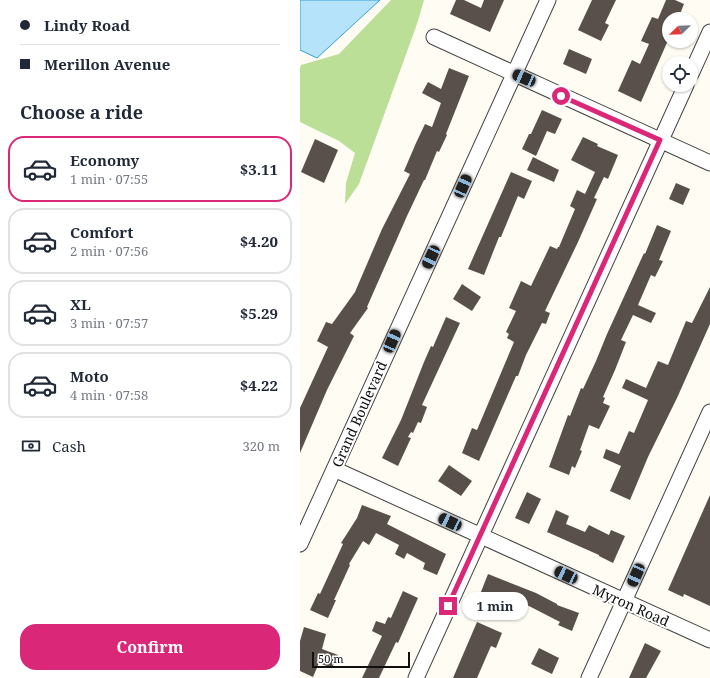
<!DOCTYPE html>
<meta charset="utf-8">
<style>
body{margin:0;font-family:"Noto Serif",serif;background:#f6f6f7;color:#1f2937;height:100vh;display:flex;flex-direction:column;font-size:15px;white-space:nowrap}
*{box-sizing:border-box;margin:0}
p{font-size:13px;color:#747a83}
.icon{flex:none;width:22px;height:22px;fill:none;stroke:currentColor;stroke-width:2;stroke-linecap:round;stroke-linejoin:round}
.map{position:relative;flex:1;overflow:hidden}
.panel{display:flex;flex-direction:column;background:#fff;width:300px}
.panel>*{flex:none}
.hud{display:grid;align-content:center;height:88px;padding:0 20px;background:#fff}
.needle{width:26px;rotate:247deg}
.tools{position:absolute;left:362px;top:12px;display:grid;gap:8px}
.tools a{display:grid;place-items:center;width:36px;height:36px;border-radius:50%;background:#fff;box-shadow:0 1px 3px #0004;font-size:20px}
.scale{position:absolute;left:12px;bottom:10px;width:98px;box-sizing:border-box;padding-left:4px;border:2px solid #101010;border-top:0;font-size:11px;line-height:14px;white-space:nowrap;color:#101010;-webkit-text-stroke:3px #fff;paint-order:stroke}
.end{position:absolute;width:18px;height:18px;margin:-9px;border:5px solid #db2777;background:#fff;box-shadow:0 0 0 2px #fff}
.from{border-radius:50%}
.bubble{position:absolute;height:28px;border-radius:14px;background:#fff;box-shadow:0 1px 3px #0004;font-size:13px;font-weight:700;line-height:28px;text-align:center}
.car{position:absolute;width:12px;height:24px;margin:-12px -6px;border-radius:5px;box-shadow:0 0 3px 1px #0007;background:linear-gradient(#222 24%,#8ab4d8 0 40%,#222 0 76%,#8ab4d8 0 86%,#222 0)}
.hud b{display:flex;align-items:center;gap:14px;height:38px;font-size:15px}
.hud b+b{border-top:1px solid #e0e1e3}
.hud i{width:10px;height:10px;background:#1f2937}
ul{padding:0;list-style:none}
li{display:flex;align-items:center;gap:12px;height:66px;margin:0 8px 6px;padding:0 12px;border:2px solid #e0e1e3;border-radius:16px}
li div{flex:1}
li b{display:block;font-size:15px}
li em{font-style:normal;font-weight:700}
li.current{border-color:#db2777}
li>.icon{width:36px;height:36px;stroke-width:1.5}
h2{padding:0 20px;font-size:18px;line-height:48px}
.pay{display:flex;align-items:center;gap:10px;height:44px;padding:0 20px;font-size:15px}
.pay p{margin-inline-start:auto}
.primary-button{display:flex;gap:8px;margin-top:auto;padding:8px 20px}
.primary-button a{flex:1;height:46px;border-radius:16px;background:#db2777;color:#fff;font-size:16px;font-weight:700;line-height:46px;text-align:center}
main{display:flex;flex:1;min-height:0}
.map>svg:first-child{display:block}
.forest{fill:#bbdf97}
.water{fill:#b4e3fa;stroke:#369ed6}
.building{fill:#59504b}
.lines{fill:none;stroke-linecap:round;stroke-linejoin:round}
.minor-casing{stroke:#434343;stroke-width:17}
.minor{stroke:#fff;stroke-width:15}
.route{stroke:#db2777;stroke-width:5}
.labels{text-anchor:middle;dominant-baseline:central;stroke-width:4;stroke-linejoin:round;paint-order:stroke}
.street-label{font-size:14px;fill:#101010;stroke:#fff}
</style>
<main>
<section class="panel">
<div class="hud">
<b><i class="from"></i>Lindy Road</b>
<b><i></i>Merillon Avenue</b>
</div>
<h2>Choose a ride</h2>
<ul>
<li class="current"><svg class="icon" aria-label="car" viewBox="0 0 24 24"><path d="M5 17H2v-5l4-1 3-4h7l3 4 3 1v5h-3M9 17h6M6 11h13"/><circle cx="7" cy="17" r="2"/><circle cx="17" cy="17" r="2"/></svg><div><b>Economy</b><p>1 min · 07:55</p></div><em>$3.11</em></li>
<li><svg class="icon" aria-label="car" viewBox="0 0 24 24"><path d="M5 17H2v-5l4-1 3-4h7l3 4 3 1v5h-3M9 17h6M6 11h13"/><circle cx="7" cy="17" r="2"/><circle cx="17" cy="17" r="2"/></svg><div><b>Comfort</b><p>2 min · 07:56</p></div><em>$4.20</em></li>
<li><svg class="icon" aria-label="car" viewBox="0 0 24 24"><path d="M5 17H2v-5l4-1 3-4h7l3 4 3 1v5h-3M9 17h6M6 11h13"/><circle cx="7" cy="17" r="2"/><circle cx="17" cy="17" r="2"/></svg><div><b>XL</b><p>3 min · 07:57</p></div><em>$5.29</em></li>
<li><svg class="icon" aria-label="car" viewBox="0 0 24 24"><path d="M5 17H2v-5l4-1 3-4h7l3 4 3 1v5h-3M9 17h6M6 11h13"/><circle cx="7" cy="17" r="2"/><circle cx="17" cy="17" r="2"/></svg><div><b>Moto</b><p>4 min · 07:58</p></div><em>$4.22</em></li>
</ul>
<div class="pay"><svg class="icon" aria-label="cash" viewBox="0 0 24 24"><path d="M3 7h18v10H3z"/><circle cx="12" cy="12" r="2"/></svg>Cash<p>320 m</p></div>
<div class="primary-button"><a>Confirm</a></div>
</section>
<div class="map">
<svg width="410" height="678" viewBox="0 0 410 678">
<rect width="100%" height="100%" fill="#fffcf3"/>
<path class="forest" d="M91,0H124L117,24L59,184L45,204L46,183L55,153L39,141L0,122V68L1,65L39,54Z"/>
<path class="water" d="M0,0H80L17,58L0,50Z"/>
<path class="building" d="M156,0H164L181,8L184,0H204L190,32L150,14Z
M292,0H316L305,23L309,25L301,41L278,30Z
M366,0H375L384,4L378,19H369V38L341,102L318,91L332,60L340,64L349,44L341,41L352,17L358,19Z
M269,49L292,59L286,74L263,64Z
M149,68L169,76L146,134L147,135L139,152L137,151L125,180H124L107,216L67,307L68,308L50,333L54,336L27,390L0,453V408L28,347L17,341L26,322L32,324L55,292L82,229L110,174L104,171L116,143L125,124L132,127L141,103L122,93L128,82L141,89Z
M242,110L262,119L255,134L247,131L236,156L222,149L229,134H231Z
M283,137L298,144L297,146L318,155L308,179L304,177L294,198L297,199L278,242L245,311L250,313L246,324L242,323L226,355L218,376H216L179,461L162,453L172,428L177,430L214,342L207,338L209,334L206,332L216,311L209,308L221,281L231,286L250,246L257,249L258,247H259L275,209L270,206L277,190L285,194L295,172L271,160Z
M15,139L38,150L24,183L1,172Z
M233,157L259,170L254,182L227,170Z
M211,172L232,181L224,199L218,196L201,237H199L184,275L168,269Z
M376,183L390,189L383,205L369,199Z
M357,225L371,231L359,260L363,261L355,277L351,275L338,305L356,313L351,323L333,315L321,340L326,342L315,370L303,397L305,398L303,403L310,406L299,429L289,425L280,450L282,451L275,468L272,466L269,475L249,467L268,415L270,416L281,388L283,389L296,361L307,334L344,253L345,254Z
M162,284L181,297L172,311L153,299Z
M410,287V324L377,398L348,457L330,500L310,491L321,466L303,458L306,449L319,454L329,431L334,433L348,400L322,388L326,379L346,388L358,361L368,365L386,321L392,323Z
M146,317L160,323L122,405L127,407L121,423L118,422L113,433L111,432L108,437L111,438L98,466L82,458L101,420L124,362L131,346L133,347Z
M149,465L172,481L161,496L138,481Z
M227,492L241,499L229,524L215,518Z
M410,495V606L384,594L383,597L368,590Z
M62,505L91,516L87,524L146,554L137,575L123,569L125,563L107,553L104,559L95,554L99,545L76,533L69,545L63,541L49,564L50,565L34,600H36L28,618L10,610L18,593L20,594L43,544L41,543L57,518Z
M256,510L269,516L266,524L285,532L289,525L309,535L311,530L325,536L313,563L299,556V555L247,532Z
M188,574L236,593L257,604V605L279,613L272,631L258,625L260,622L225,604L224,605L197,594L192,608L177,602Z
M103,591L118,598L98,643L96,642L79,678H62L82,636L72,631L76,621L85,624L88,617L91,618Z
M177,622L202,633L196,648L191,646L177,678H153Z
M4,627L26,634L22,649L38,655L32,668L19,663L13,677L0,671V641Z
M345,643L361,651L346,678H329Z
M239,648L259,658L252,674L231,664Z"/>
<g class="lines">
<defs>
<path id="minor" d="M134,37L410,163
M391,74L410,32
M34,469L410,640
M0,544L248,0
M116,678L386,85
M289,678L410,412"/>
</defs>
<use href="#minor" class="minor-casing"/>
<use href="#minor" class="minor"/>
</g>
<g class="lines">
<path class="route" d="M148,606L360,140L261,96"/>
</g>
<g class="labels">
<g class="street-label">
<text transform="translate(59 414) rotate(-66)">Grand Boulevard</text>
<text transform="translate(331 605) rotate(24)">Myron Road</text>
</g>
</g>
</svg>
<div class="tools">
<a><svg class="needle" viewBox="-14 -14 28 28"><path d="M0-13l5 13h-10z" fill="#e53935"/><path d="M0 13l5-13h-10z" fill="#747a83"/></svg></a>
<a><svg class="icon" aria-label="locate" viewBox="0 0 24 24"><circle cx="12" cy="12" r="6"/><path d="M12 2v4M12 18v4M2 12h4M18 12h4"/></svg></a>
</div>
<div class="scale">50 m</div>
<i class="end from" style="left:261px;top:96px"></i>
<i class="end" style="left:148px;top:606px"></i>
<div class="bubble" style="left:162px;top:592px;width:66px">1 min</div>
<i class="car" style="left:224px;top:78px;rotate:294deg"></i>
<i class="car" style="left:163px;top:186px;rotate:24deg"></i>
<i class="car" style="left:131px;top:257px;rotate:205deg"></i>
<i class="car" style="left:92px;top:341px;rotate:24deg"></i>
<i class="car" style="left:150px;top:522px;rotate:295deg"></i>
<i class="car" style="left:266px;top:575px;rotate:295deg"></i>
<i class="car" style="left:336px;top:575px;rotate:204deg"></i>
</div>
</main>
